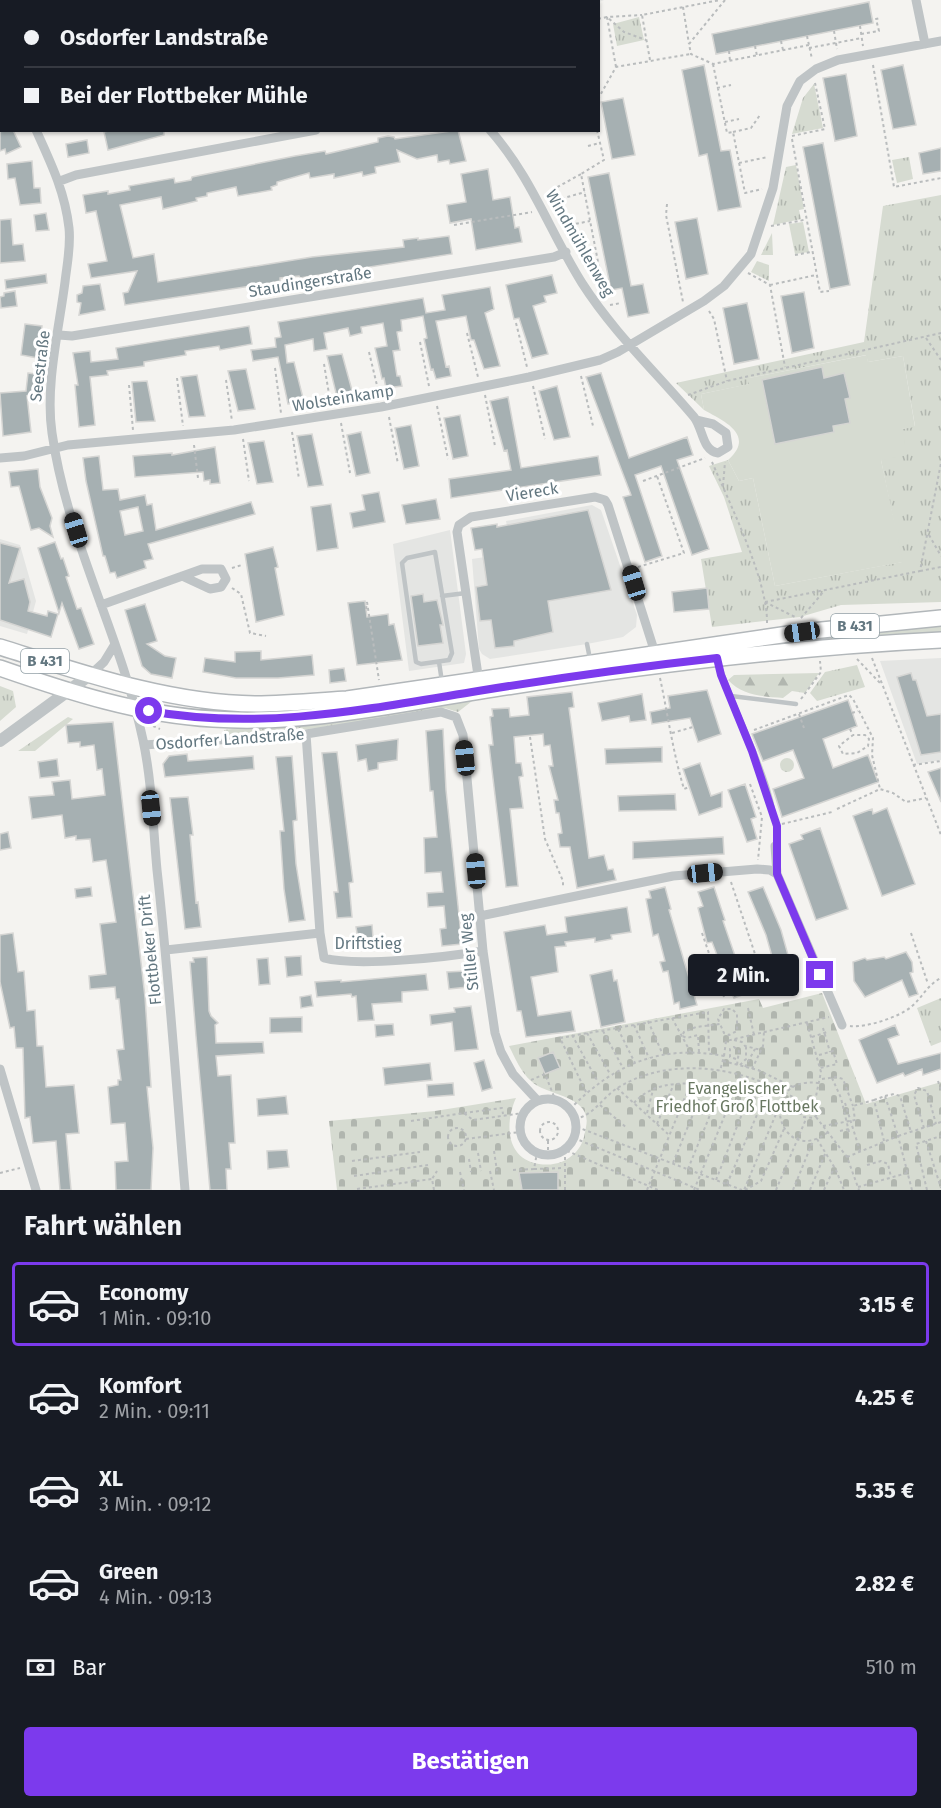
<!DOCTYPE html>
<html lang="de">
<meta charset="utf-8">
<style>
body{margin:0;font-family:"Fira Sans",sans-serif;background:#242831;color:#f1f3f6;height:100vh;display:flex;flex-direction:column;font-size:22px;white-space:nowrap}
*{box-sizing:border-box;margin:0}
p{font-size:20px;color:#9ea1a6}
.icon{flex:none;width:33px;height:33px;fill:none;stroke:currentColor;stroke-width:2;stroke-linecap:round;stroke-linejoin:round}
.map{position:relative;height:1190px;overflow:hidden}
.panel{display:flex;flex-direction:column;background:#171b24;flex:1}
.panel>*{flex:none}
.banner{position:absolute;left:0px;top:0px;width:600px;height:132px;box-shadow:0 2px 4px #0004;display:grid;align-content:center;height:132px;padding:0 24px;background:#171b24}
.end{position:absolute;width:27px;height:27px;margin:-14px;border:8px solid #7c3aed;background:#fff;box-shadow:0 0 0 3px #fff}
.from{border-radius:50%}
.bubble{position:absolute;height:42px;border-radius:6px;background:#171b24;box-shadow:0 2px 4px #0004;font-size:20px;font-weight:700;line-height:42px;text-align:center}
.car{position:absolute;width:18px;height:36px;margin:-18px -9px;border-radius:8px;box-shadow:0 0 4px 2px #0007;background:linear-gradient(#222 24%,#8ab4d8 0 40%,#222 0 76%,#8ab4d8 0 86%,#222 0)}
.banner b{display:flex;align-items:center;gap:21px;height:57px;font-size:22px}
.banner b+b{border-top:2px solid #363941}
.banner i{width:15px;height:15px;background:#f1f3f6}
ul{padding:0;list-style:none}
li{display:flex;align-items:center;gap:18px;height:84px;margin:0 12px 9px;padding:0 12px;border:3px solid transparent;border-radius:6px}
li div{flex:1}
li b{display:block;font-size:22px}
li em{font-style:normal;font-weight:700}
li.current{border-color:#7c3aed}
li>.icon{width:54px;height:54px;stroke-width:1.5}
h2{padding:0 24px;font-size:27px;line-height:72px}
.pay{display:flex;align-items:center;gap:15px;height:66px;padding:0 24px;font-size:22px}
.pay p{margin-inline-start:auto}
.button{display:flex;gap:12px;margin-top:auto;padding:12px 24px}
.button a{flex:1;height:69px;border-radius:6px;background:#7c3aed;color:#fff;font-size:24px;font-weight:700;line-height:69px;text-align:center}
.map>svg:first-child{display:block}
.built{fill:#e4e5e3}
.grass{fill:url(#grass-tufts)}
.forest{fill:url(#forest-firs)}
.cemetery{fill:url(#cemetery-stones)}
.pitch{fill:#d6dbd1}
.building{fill:#a6b0b2;stroke:#d5d5d3;stroke-width:1.5;fill-rule:evenodd}
.lines{fill:none;stroke-linecap:round;stroke-linejoin:round}
.primary-casing{stroke:#b2b7ba;stroke-width:18}
.path{stroke:#b9bcbd;stroke-width:2;stroke-dasharray:3 3;stroke-linecap:butt}
.service{stroke:#bfc4c6;stroke-width:4.5}
.minor{stroke:#bfc4c6;stroke-width:9}
.tertiary{stroke:#bfc4c6;stroke-width:12}
.primary{stroke:#fff;stroke-width:15}
.route{stroke:#7c3aed;stroke-width:8}
.labels{text-anchor:middle;dominant-baseline:central;stroke-width:6;stroke-linejoin:round;paint-order:stroke}
.shield{fill:#fff;stroke:#92a0a6;stroke-width:1.5}
.shield-label{font-size:15px;font-weight:bold;fill:#637780}
.street-label{font-size:16px;fill:#637780;stroke:#fff}
.park-label{font-size:16px;fill:#697862;stroke:#fff}
</style>
<div class="map">
<svg width="941" height="1190" viewBox="0 0 941 1190">
<defs>
<pattern id="grass-tufts" width="24" height="20" patternUnits="userSpaceOnUse" patternTransform="scale(1.5)"><rect width="24" height="20" fill="#d6dbd1"/><path d="M3 7l-1-3M5 7V3M7 7l1-3M15 17l-1-3M17 17v-4M19 17l1-3" fill="none" stroke="#b1b6af"/></pattern>
<pattern id="forest-firs" width="22" height="20" patternUnits="userSpaceOnUse" patternTransform="scale(1.5)"><rect width="22" height="20" fill="#d6dbd1"/><path d="M5 1l3.5 6h-7zM16 11l3.5 6h-7z" fill="#b1b6af"/></pattern>
<pattern id="cemetery-stones" width="16" height="16" patternUnits="userSpaceOnUse" patternTransform="scale(1.5)"><rect width="16" height="16" fill="#d6dbd1"/><path d="M2 7V4a2 2 0 0 1 4 0v3zM10 15v-3a2 2 0 0 1 4 0v3z" fill="#b1b6af"/></pattern>
</defs>
<rect width="100%" height="100%" fill="#f4f3f0"/>
<path class="built" d="M393,0H604L599,2Z
M592,505L601,510L637,615L636,627L623,637L587,644L490,659L482,654L479,649L472,559L512,553L506,521Z
M450,530L466,654L464,663L409,671L393,544Z
M0,539L20,545L36,601L27,634L0,626Z
M941,658V760L917,764L880,661Z"/>
<path class="grass" d="M639,17L644,40L617,46L613,24Z
M814,84L823,128L792,134L803,98Z
M909,157L913,179L897,183L892,160Z
M796,165L804,209L799,210L801,219L773,225L786,167Z
M941,195V602L841,605L800,617L712,627L701,559L742,552L724,497L709,466L728,460L739,481L753,478L775,586L902,562L881,460L902,429L915,426L903,356L868,362L866,355L749,378L750,384L701,394L704,410L676,383L864,342L883,206Z
M803,222L809,252L795,254L789,224Z
M772,233L773,255H761Z
M757,261L769,265V281L751,272Z
M941,625V634L810,642V638Z
M857,665L865,687L817,701L810,693L825,672Z
M0,686L13,691L16,707L0,721Z
M476,698L458,712L445,708L320,728L225,736L224,730Z
M68,717L73,719L35,751H18Z
M780 765a7 7 0 1 1 14 0a7 7 0 1 1-14 0Z
M941,998V1042L931,1046L917,1008Z"/>
<path class="forest" d="M819,673L805,693L792,691L783,698C762,696 743,696 728,680L734,675Z"/>
<path class="cemetery" d="M822,993L866,1104L941,1082V1190H337L329,1121L435,1111L516,1098C505,1122 505,1159 539,1164C553,1166 565,1163 576,1152C583,1144 584,1138 586,1127C593,1095 546,1096 531,1081C521,1072 515,1058 509,1046L759,999L763,1008Z"/>
<path class="pitch" d="M867,355L868,362L903,356L915,427L902,429L907,455L881,460L903,562L775,586L753,478L739,481L728,460C756,435 724,421 704,410L701,394L749,384V378Z"/>
<path class="building" d="M869,2L873,23L716,54L712,34Z
M704,65L721,151L730,150L741,207L718,211L707,154L699,156L682,70Z
M903,65L916,125L893,129L881,70Z
M846,74L857,136L835,141L823,78Z
M623,98L635,155L612,159L601,102Z
M0,130H13L21,147L6,154L5,149L0,151Z
M112,130H164V135L108,150L104,132Z
M458,130L466,161L450,164L449,160L438,162L437,155L417,159L397,150L400,162L375,167L376,173L363,176L362,172L334,178V174L310,178L309,173L277,182V185L271,187L272,190L238,196L236,187L207,193V196L196,198L197,201L163,209L161,197L120,205L133,258L154,254L158,282L312,257L404,247L403,240L418,238V240L449,236L452,254L300,278L299,276L280,278V281L265,284L125,305L123,293L128,292L137,271L91,278L88,264L107,261L96,211L86,213L83,195L108,191V194L130,190L129,186L174,178L175,183L191,180L192,177L295,156L325,151L326,154L378,142V138L388,136L394,137L395,139Z
M87,140L89,153L68,157L66,144Z
M823,143L850,285L830,289L803,147Z
M941,148V171L923,174L919,153Z
M32,161L34,188H40L41,203L20,205L15,178L8,179L7,164Z
M488,169L493,200L510,197L515,228L519,227L522,242L476,250L471,219L450,223L447,205L466,202L461,174Z
M609,173L631,286L643,284L649,313L628,317L622,288L611,290L588,177Z
M46,213L49,230L36,231L34,215Z
M697,218L708,274L686,279L675,222Z
M11,219L13,245L23,244L25,261L0,263V220Z
M46,274L47,283L6,289L5,280Z
M552,275L557,293L544,296L546,302L533,306L548,354L532,358L519,318L514,319L506,285Z
M100,284L105,310L79,315L81,303L77,302V295L82,293L83,286Z
M490,287L494,309L485,313L500,366L484,369L474,340H471L466,316L436,321L446,367L449,366L451,376L436,379L433,369L431,370L424,339L427,338L423,316L401,320L402,331L397,332L400,350L393,351L397,376H400L402,386L386,388L384,378L382,379L375,348L387,346L383,323L361,327L362,333L350,336L348,328L324,333L327,349L314,351L313,339L285,345L287,363L294,362L304,402L288,404L278,357L253,361L251,350L276,347L275,338L281,337L278,322L423,298L426,313L445,310L442,295Z
M15,291L17,306L1,308L0,297L4,296V293Z
M804,292L814,348L792,353L781,296Z
M747,303L759,359L734,364L723,308Z
M25,324L42,326L38,358L21,355Z
M249,326L252,344L220,350L219,346L185,351L186,355L144,362V366L107,371L108,375L90,377L95,425L79,427L75,385H78L73,353L90,351L91,362L118,359L116,348Z
M342,354L353,394L337,397L327,356Z
M822,367L824,378L844,373L850,398L845,399L850,423L833,426L834,432L775,444L762,380Z
M246,369L255,409L238,411L228,371Z
M28,373L43,375L40,398L27,396L31,432L3,436L0,393L26,391Z
M601,373L629,458L687,437L693,455L677,460L709,549L692,555L661,466L635,475L662,556L645,562L623,497L631,495L586,377Z
M197,375L205,416L189,417L181,377Z
M147,381L155,421L136,422L132,382Z
M557,386L570,437L554,440L539,391Z
M508,397L521,468L598,456L601,475L451,498L449,479L511,470L507,450L504,451L490,401Z
M460,415L468,456L453,459L444,418Z
M411,425L419,466L404,469L395,428Z
M361,432L370,473L356,476L347,435Z
M312,434L323,485L308,487L297,436Z
M264,441L273,482L257,484L248,443Z
M215,447L220,483L210,484V480L204,481L203,472L135,477L133,456L172,453V455Z
M99,456L103,490L118,489L120,500L145,495L147,505L152,504L156,530L251,502L255,514L148,544L153,559L144,561L146,568L117,578L115,572L110,573L105,556H103L86,481L83,458ZM138,507L143,531L125,535L120,511Z
M38,469L40,487L52,518L50,526L53,537L39,528L31,530L19,486L11,487L9,472Z
M379,492L385,522L353,528L350,513L365,510L362,495Z
M436,499L440,519L406,524L402,505Z
M331,504L338,548L317,551L311,507Z
M588,510L611,590L548,601L553,632L514,641V646L495,648L491,620L480,621L476,587L487,585L482,549L475,550L471,528L497,524V527Z
M55,542L61,559L63,558L69,576L66,577L77,609L81,608L94,644L79,649L62,603L59,613L38,548Z
M0,543L20,548L9,583L24,579L30,602L28,611L47,616L48,611L58,614L51,637L0,620Z
M273,547L278,567L275,568L284,615L256,622L245,554Z
M707,588L709,609L674,612L672,592Z
M423,594L424,602L437,600L443,625H440L443,643L418,646L411,596Z
M365,601L367,617L388,614L389,625L394,624L402,660L357,665L348,603Z
M145,604L157,641L147,644L165,656L176,658L172,678L151,674L142,666L125,610Z
M261,651V660L312,655L314,675L278,678H236L203,672L205,658L235,662V652Z
M344,668L346,681L330,683L329,670Z
M911,673L913,680H916L927,716L941,714V752L921,755L897,677Z
M707,690L721,734L698,742L690,718L652,724L650,712L670,708L668,696Z
M572,692L574,707L569,708L589,858L604,855L608,870L613,869L616,880L577,888L570,847H560L558,834L562,833L559,813H556L554,800H558L549,766H553L550,745L544,746L543,734L514,737L516,763H521L523,776L519,777L523,808L510,809L518,886L506,887L489,745H493L490,717L493,716L492,709L509,708L510,717L529,715L527,697Z
M642,694L646,720L630,722L629,716L602,721L598,703Z
M848,700L857,726L823,739L833,768L868,755L878,782L782,817L773,789L804,778L793,750L763,761L752,734Z
M113,722L145,997L151,1087H147L153,1148L151,1190H116L115,1162L128,1161L125,1123L111,1124L108,1087L118,1085V1080H121L117,1050L124,1049L119,999H116L115,987L90,989L89,976L106,974L100,924L116,922L106,860L93,862L90,839L76,840V836L65,838L62,815L32,819L29,797L54,795L52,782L70,780L72,799L105,795L102,769L97,770L94,745L80,747V742L68,743L66,725Z
M443,729L446,790L462,944L442,946L440,929L446,928L444,906L428,907L427,893L443,892L441,872L425,873L424,838L437,837L433,791H430L426,731Z
M398,739L397,760L378,763V769L368,771L366,759L358,761L356,745Z
M662,747V762L606,764L605,749Z
M337,752L353,882L349,883L352,917L337,918L334,892H338L322,753Z
M187,754L188,761L253,756L254,769L165,777L163,764L169,756Z
M292,756L297,820L293,821L296,864L305,920L289,922L284,889L280,831H284L276,757Z
M57,759L59,776L40,778L38,762Z
M700,763L711,796L722,792V807L699,815L683,769Z
M941,768V802L928,772Z
M745,784L756,817L751,819L757,839L747,842L728,790Z
M675,794L676,810L619,811L618,796Z
M188,797L193,835H190L196,903L198,902L201,927L185,929L170,798Z
M887,808L915,884L882,896L853,816L872,809L873,814Z
M820,828L848,909L816,920L789,844L803,839L801,835Z
M8,832L11,848L0,850V834Z
M723,837L724,854L633,859V842Z
M91,887L92,896L76,898L75,889Z
M665,887L671,909L669,910L697,1005L680,1009L679,1002L674,1004L668,971L663,972L660,962L665,961L658,934L653,936L646,899L651,898L649,891Z
M714,887L725,920L723,921L744,982L746,981L750,992L734,998L725,978L720,980L717,970L722,968L712,942L707,943L698,908L703,906L698,892Z
M763,887L781,930L797,987L782,992L766,935L748,892Z
M627,907L631,932L611,935L612,939L595,942V938L565,942L566,946L555,947L558,972L531,977L538,1016L571,1011L575,1031L526,1037L521,1011H517L504,932L545,925L547,935L567,932L565,917Z
M372,925L373,938L358,939L356,927Z
M13,933L18,972L24,971L27,1011L35,1010L37,1046H43L46,1087L74,1085L79,1133L66,1134L71,1190H60L56,1141L33,1143L30,1117L25,1118L23,1048H16L14,1027L10,1028L0,982V935Z
M906,952L912,962L913,972L910,973L918,994L909,997L902,980L865,997L854,981L853,962L865,958L867,960L884,957L886,959Z
M301,956L302,975L287,977L285,957Z
M207,957L209,1011L211,1016L218,1023L215,1025L216,1043L263,1042L264,1053L216,1056L218,1076L231,1075L235,1143H229L231,1169H226L227,1190H210L196,1036L190,962H194L193,958Z
M268,958L270,984L259,985L257,959Z
M612,970L614,981L617,980L625,1022L601,1027L590,975Z
M466,971L468,987L449,989L447,972Z
M426,974L428,990L402,992V1002L372,1004L374,1020L358,1021L356,996L352,997L351,994L317,997L315,982L341,980V982Z
M311,995L313,1006L301,1008L300,997Z
M471,1006L478,1049L455,1051L452,1022L431,1025L430,1015L455,1012L454,1008Z
M302,1017V1032L270,1033V1018Z
M393,1024L394,1035L376,1037L375,1025Z
M895,1025L899,1035L888,1039L898,1064L941,1053V1069L923,1075L922,1069L905,1076L903,1073L877,1083L859,1040Z
M553,1052L560,1068L545,1074L538,1058Z
M484,1060L492,1088L482,1091L474,1063Z
M430,1063L432,1080L385,1085L383,1068Z
M453,1083L454,1095L428,1097L427,1085Z
M286,1096L288,1114L258,1116L257,1099Z
M287,1150L289,1167L268,1169L267,1151Z
M558,1172V1190H522L519,1173Z"/>
<g class="lines">
<defs>
<path id="primary" d="M0,647C83,673 168,703 255,704C286,704 317,701 347,699L802,632L941,618
M0,668C69,692 140,715 213,719C313,726 414,700 513,686C655,664 797,647 941,640"/>
</defs>
<use href="#primary" class="primary-casing"/>
<path class="path" d="M725,0L689,44L691,54L713,64L809,45
M683,7L689,44
M598,19L607,17L624,32L646,40
M860,26L863,46
M834,31L837,49
M861,34L879,31L876,19L880,18
M807,36L812,59
M781,41L783,50
M755,46L757,56
M809,48L862,38
M729,51L730,61
M650,60L642,15L720,0
M713,64L727,133L733,132L745,193L762,189
M873,65L894,187L941,178
M616,67L607,17L642,15
M717,88L731,85
M598,99L616,67L690,54
M725,122L739,119
M597,130L604,160L581,174L605,298
M733,132L751,128L760,115
M792,136L825,129L815,83
M792,139L820,292L829,291
M588,146L600,143
M739,163L768,157
M552,190L581,174
M550,202L585,192
M667,204L666,215L683,302
M454,225L532,212
M570,225L590,221
M771,226L804,220
M795,255L811,252
M748,273L770,285L785,367
M770,285L816,275
M610,305L621,303
M709,311L714,319L727,381
M516,323L527,367
M467,333L478,377
M926,338L941,360
M420,342L429,386
M369,352L380,398
M324,364L331,406
M275,368L281,413
M581,376L593,426
M177,378L183,426
M226,380L232,421
M129,385L133,430
M533,386L545,439
M485,395L495,446
M688,395L727,381L941,333
M437,406L448,459
M389,417L398,464
M341,423L350,473
M292,432L299,479
M243,439L249,481
M194,445L198,478
M712,462C729,502 768,581 767,623
M643,481L705,458
M723,486L725,462
M929,535L941,556
M638,567L684,553L657,476
M232,568L242,565
M920,571L941,567
M232,588L241,594L250,633L266,636
M367,602L379,680
M765,602L920,571L941,463
M765,602L797,618
M366,609L367,602
M801,618L825,590
M872,658L941,835
M857,659L880,683
M660,678C668,715 673,753 684,789L689,787
M801,699L821,672L820,661
M852,713L858,711
M799,714L804,728
M153,726L160,729
M850,729L853,735L839,746L843,754L857,753L868,746L869,739L865,735H853
M754,730L849,695L853,699L873,738L872,755L880,789
M672,733L693,727
M530,737L545,839L563,881V888
M913,765L941,761
M750,784L762,817L758,860
M837,809L880,789L893,793L906,802L926,798
M782,824L832,812
M731,882L765,984
M702,933L724,997
M911,933L928,984
M748,1008L754,1035
M672,1018L691,1053
M648,1021L663,1055
M807,1023L821,1072L815,1101L819,1112L814,1118L803,1117L799,1110L802,1103L808,1100L815,1101
M634,1025L649,1058
M850,1026C866,1028 899,1017 911,1007C923,997 927,985 941,978
M823,1028L830,1052
M618,1029L635,1063
M603,1031L623,1068
M587,1033L610,1074
M572,1035L598,1082
M812,1037L827,1032
M734,1040L742,1042L745,1046L761,1050
M699,1052L698,1035L687,1038L682,1036L684,1032L696,1027L720,1024L718,1019L724,1009H732L737,1014V1031L729,1035L724,1033L720,1024
M819,1055L833,1051L837,1064L820,1068
M724,1056L726,1041L829,1017
M736,1059L730,1057V1049L734,1047L739,1051L737,1065
M723,1061L758,1070L793,1087
M740,1065L746,1059V1047
M745,1067L755,1049
M752,1069L763,1046L764,1032
M832,1078L841,1098L849,1132
M822,1079L836,1077L843,1079L853,1106
M531,1080L545,1074L555,1099
M938,1081L941,1090
M819,1083C754,1075 779,1170 828,1132
M617,1088L668,1134
M586,1092L560,1038L708,1012L709,1053
M885,1096L894,1094L900,1096L911,1132
M874,1100L885,1096L898,1136L941,1122
M634,1103C667,1065 740,1092 779,1107L744,1190
M845,1103L860,1151
M600,1105L627,1128
M570,1109C614,1064 661,1044 724,1056L720,1071
M464,1113L502,1108L503,1114
M647,1113L653,1090
M816,1117L847,1157L859,1190
M575,1119C595,1115 602,1097 619,1087C674,1054 751,1068 802,1103
M411,1121L464,1113L473,1120L523,1113
M540 1131a9 9 0 1 1 18 0a9 9 0 1 1-18 0Z
M657,1124L673,1086
M823,1126L855,1120L853,1106L874,1100L884,1141
M577,1127L742,1190
M448 1137a9 9 0 1 1 18 0a9 9 0 1 1-18 0Z
M924,1128L914,1095L918,1088L927,1091L936,1124
M840,1131L849,1129
M574,1138L700,1190
M466,1139L520,1132
M817,1139L836,1170L844,1190
M926,1141L941,1188
M494,1151L497,1171
M478,1153L481,1171
M548,1156V1140
M847,1157L898,1136L912,1190
M469,1159L471,1172
M352,1161L420,1152
M673,1163L705,1085
M867,1165L881,1161L888,1164L891,1177
M534,1169L564,1168
M688,1169L721,1088
M513,1170L534,1169L537,1153
M490,1171L494,1190
M460,1172L464,1190
M0,1173L20,1168
M354,1176L428,1165
M716,1180L749,1096
M727,1184L763,1101
M858,1187L907,1173
M357,1189L432,1179
M434,1190L432,1179L437,1171
M565,1190V1150L658,1190
M647,1190L690,1085
M694,1190L741,1076
M745,1190L761,1181L784,1129
M776,1190L806,1119
M793,1190L813,1141
M810,1190L825,1154
M824,1190L834,1168
M927,1190L916,1144L941,1136"/>
<path class="service" d="M435,552L452,653L449,660L421,664L416,662L402,563L407,558Z
M442,596L466,593
M587,644L590,659
M439,662L442,682
M718,662L731,696L796,704
M731,696C747,737 782,804 775,846"/>
<path class="minor" d="M377,0L378,2
M916,0L925,44
M0,72L2,74
M36,130C51,163 65,192 69,228C71,246 67,264 65,282C59,329 45,386 52,433C67,540 121,636 143,740C152,782 153,827 157,870C169,977 176,1083 185,1190
M490,130C531,176 550,232 582,283C614,333 656,372 694,417C703,428 702,451 718,453L728,447L726,433L713,424L696,420
M60,181L76,175L316,130
M59,335L72,336L554,257L566,252
M0,458L24,456L68,445L234,430L381,407L529,377L600,360L618,352L704,301L724,286L751,254L773,188L787,106L800,81L816,69L838,60L941,41
M101,605L202,569H221L226,579L221,587L210,589L182,576
M90,675L104,662L115,644
M479,682L457,532L459,525L471,517L595,497L605,500L608,505L656,656
M306,734L320,933
M144,745L306,734L441,712L456,717L463,735L483,951L495,1033L501,1052L513,1074L537,1100
M775,846L777,874L842,1025
M480,916L673,876L757,869L770,870L777,874
M166,950L320,933L324,958C357,967 447,957 483,951
M0,1069L36,1190
M520 1127a28 28 0 1 1 56 0a28 28 0 1 1-56 0Z"/>
<path class="tertiary" d="M0,741L90,675"/>
<use href="#primary" class="primary"/>
</g>
<g class="lines">
<path class="route" d="M149,711C261,731 368,709 478,691C558,678 637,667 717,658L721,675L752,751L777,826V874L820,975"/>
</g>
<g class="labels">
<g class="shield">
<rect x="831" y="614" width="48" height="24" rx="4.5"/>
<rect x="21" y="649" width="48" height="24" rx="4.5"/>
</g>
<g class="shield-label">
<text x="855" y="626">B 431</text>
<text x="45" y="661">B 431</text>
</g>
<g class="street-label">
<text transform="translate(580 243) rotate(60)">Windmühlenweg</text>
<text transform="translate(310 282) rotate(-9)">Staudingerstraße</text>
<text transform="translate(40 366) rotate(-83)">Seestraße</text>
<text transform="translate(343 398) rotate(-9)">Wolsteinkamp</text>
<text transform="translate(532 492) rotate(-9)">Viereck</text>
<text transform="translate(230 739) rotate(-4)">Osdorfer Landstraße</text>
<text x="368" y="943">Driftstieg</text>
<text transform="translate(150 950) rotate(-96)">Flottbeker Drift</text>
<text transform="translate(469 952) rotate(-96)">Stiller Weg</text>
</g>
<g class="park-label">
<text x="737" y="1088">Evangelischer<tspan x="737" dy="18">Friedhof Groß Flottbek</tspan></text>
</g>
</g>
</svg>
<i class="end from" style="left:149px;top:711px"></i>
<i class="end" style="left:820px;top:975px"></i>
<div class="bubble" style="left:688px;top:954px;width:111px">2 Min.</div>
<i class="car" style="left:76px;top:530px;rotate:343deg"></i>
<i class="car" style="left:634px;top:583px;rotate:343deg"></i>
<i class="car" style="left:802px;top:632px;rotate:262deg"></i>
<i class="car" style="left:465px;top:758px;rotate:354deg"></i>
<i class="car" style="left:151px;top:808px;rotate:174deg"></i>
<i class="car" style="left:476px;top:871px;rotate:355deg"></i>
<i class="car" style="left:705px;top:873px;rotate:84deg"></i>
<div class="banner">
<b><i class="from"></i>Osdorfer Landstraße</b>
<b><i></i>Bei der Flottbeker Mühle</b>
</div>
</div>
<section class="panel">
<h2>Fahrt wählen</h2>
<ul>
<li class="current"><svg class="icon" aria-label="car" viewBox="0 0 24 24"><path d="M5 17H2v-5l4-1 3-4h7l3 4 3 1v5h-3M9 17h6M6 11h13"/><circle cx="7" cy="17" r="2"/><circle cx="17" cy="17" r="2"/></svg><div><b>Economy</b><p>1 Min. · 09:10</p></div><em>3.15 €</em></li>
<li><svg class="icon" aria-label="car" viewBox="0 0 24 24"><path d="M5 17H2v-5l4-1 3-4h7l3 4 3 1v5h-3M9 17h6M6 11h13"/><circle cx="7" cy="17" r="2"/><circle cx="17" cy="17" r="2"/></svg><div><b>Komfort</b><p>2 Min. · 09:11</p></div><em>4.25 €</em></li>
<li><svg class="icon" aria-label="car" viewBox="0 0 24 24"><path d="M5 17H2v-5l4-1 3-4h7l3 4 3 1v5h-3M9 17h6M6 11h13"/><circle cx="7" cy="17" r="2"/><circle cx="17" cy="17" r="2"/></svg><div><b>XL</b><p>3 Min. · 09:12</p></div><em>5.35 €</em></li>
<li><svg class="icon" aria-label="car" viewBox="0 0 24 24"><path d="M5 17H2v-5l4-1 3-4h7l3 4 3 1v5h-3M9 17h6M6 11h13"/><circle cx="7" cy="17" r="2"/><circle cx="17" cy="17" r="2"/></svg><div><b>Green</b><p>4 Min. · 09:13</p></div><em>2.82 €</em></li>
</ul>
<div class="pay"><svg class="icon" aria-label="cash" viewBox="0 0 24 24"><path d="M3 7h18v10H3z"/><circle cx="12" cy="12" r="2"/></svg>Bar<p>510 m</p></div>
<div class="button"><a>Bestätigen</a></div>
</section>
